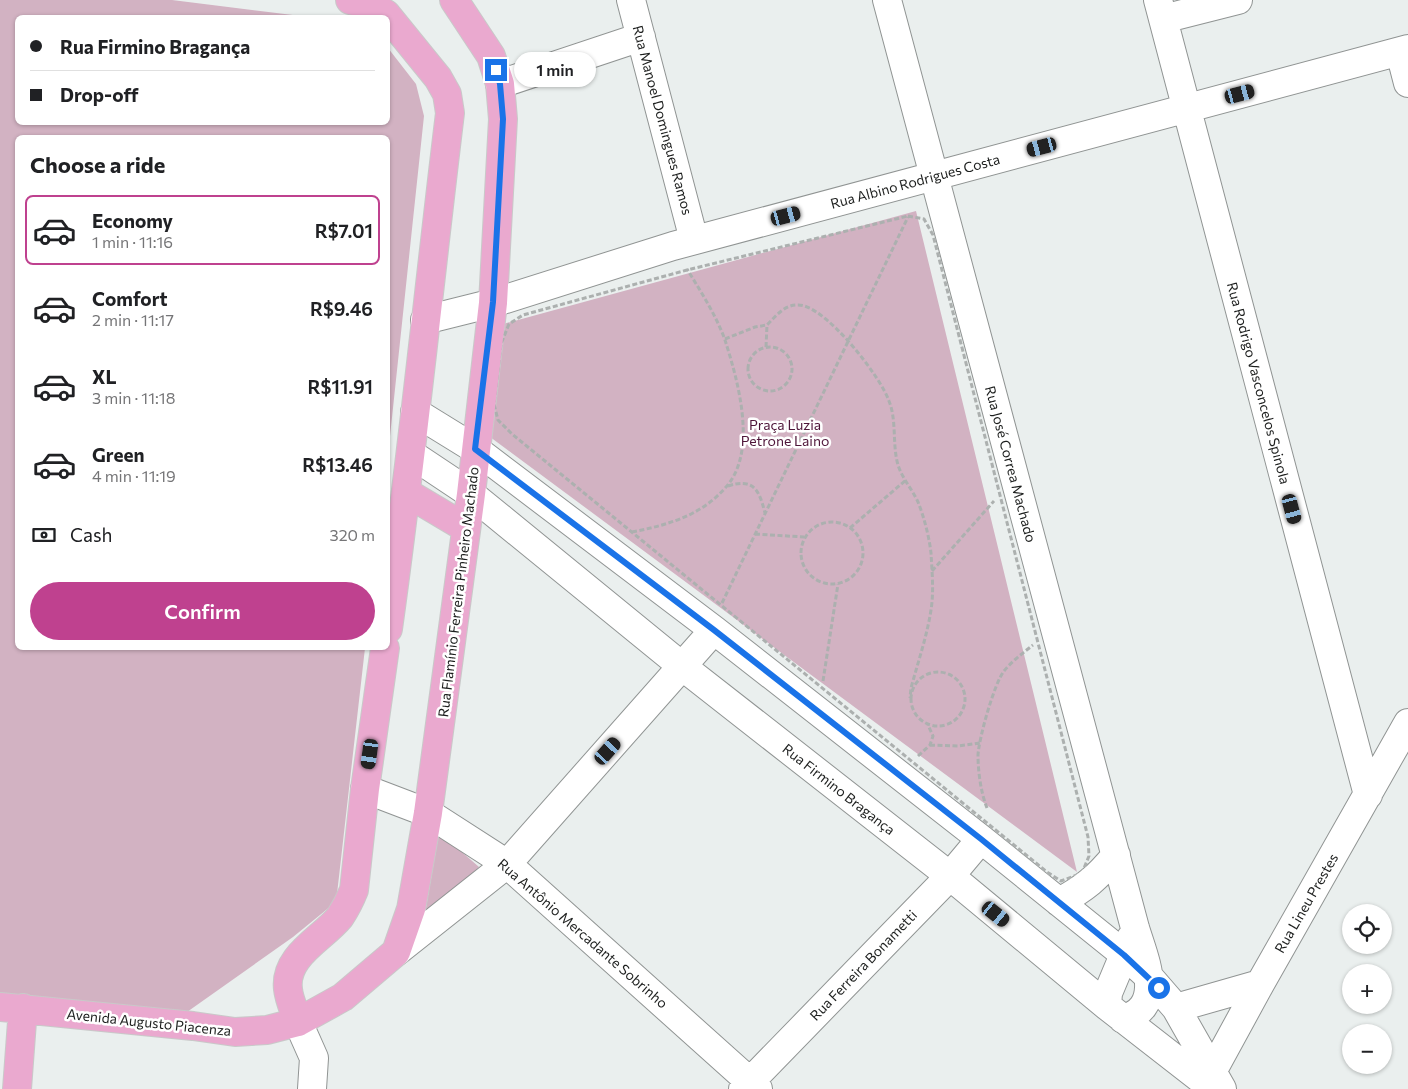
<!DOCTYPE html>
<meta charset="utf-8">
<style>
body{margin:0;font-family:Commissioner,sans-serif;background:#f2f2f2;color:#202124;height:100vh;display:flex;flex-direction:column;font-size:19px;white-space:nowrap}
*{box-sizing:border-box;margin:0}
p{font-size:16px;color:#757577}
.icon{flex:none;width:28px;height:28px;fill:none;stroke:currentColor;stroke-width:2;stroke-linecap:round;stroke-linejoin:round}
.map{position:relative;flex:1;overflow:hidden}
.drawer{position:absolute;left:15px;top:135px;width:375px;height:515px;display:flex;flex-direction:column;background:#fff;border-radius:8px;box-shadow:0 1px 4px #0004}
.drawer>*{flex:none}
.hud{position:absolute;left:15px;top:15px;width:375px;height:110px;border-radius:8px;box-shadow:0 1px 4px #0004;display:grid;align-content:center;height:110px;padding:0 15px;background:#fff}
.buttons{position:absolute;left:1342px;top:904px;display:grid;gap:10px}
.buttons a{display:grid;place-items:center;width:50px;height:50px;border-radius:50%;background:#fff;box-shadow:0 1px 4px #0004;font-size:25px}
.end{position:absolute;width:22px;height:22px;margin:-11px;border:6px solid #1a73e8;background:#fff;box-shadow:0 0 0 2px #fff}
.from{border-radius:50%}
.bubble{position:absolute;height:35px;border-radius:18px;background:#fff;box-shadow:0 1px 4px #0004;font-size:16px;font-weight:600;line-height:35px;text-align:center}
.car{position:absolute;width:15px;height:30px;margin:-15px -8px;border-radius:6px;box-shadow:0 0 4px 1px #0007;background:linear-gradient(#222 24%,#8ab4d8 0 40%,#222 0 76%,#8ab4d8 0 86%,#222 0)}
.hud b{display:flex;align-items:center;gap:18px;height:48px;font-size:19px}
.hud b+b{border-top:1px solid #e0e0e0}
.hud i{width:12px;height:12px;background:#202124}
ul{padding:0;list-style:none}
li{display:flex;align-items:center;gap:15px;height:70px;margin:0 10px 8px;padding:0 5px;border:2px solid transparent;border-radius:8px}
li div{flex:1}
li b{display:block;font-size:19px}
li em{font-style:normal;font-weight:600}
li.active{border-color:#bf418f}
li>.icon{width:45px;height:45px;stroke-width:1.5}
h2{padding:0 15px;font-size:22px;line-height:60px}
.pay{display:flex;align-items:center;gap:12px;height:55px;padding:0 15px;font-size:19px}
.pay p{margin-inline-start:auto}
.action{display:flex;gap:10px;margin-top:auto;padding:10px 15px}
.action a{flex:1;height:58px;border-radius:30px;background:#bf418f;color:#fff;font-size:20px;font-weight:600;line-height:58px;text-align:center}
.map>svg:first-child{display:block}
.green{fill:#d2b2c2}
.lines{fill:none;stroke-linecap:round;stroke-linejoin:round}
.minor-casing{stroke:#909493;stroke-width:30}
.major-casing{stroke:#c9c9c9;stroke-width:30}
.path{stroke:#acb0af;stroke-width:3;stroke-dasharray:5 2.5;stroke-linecap:butt}
.minor{stroke:#fff;stroke-width:28}
.major{stroke:#eaa9cf;stroke-width:28}
.route{stroke:#1a73e8;stroke-width:6}
.labels{text-anchor:middle;dominant-baseline:central;stroke-width:5;stroke-linejoin:round;paint-order:stroke}
.street-label{font-size:14px;fill:#1d1f1e;stroke:#fff}
.park-label{font-size:14px;fill:#4f163a;stroke:#fff}
</style>
<div class="map">
<svg width="1408" height="1089" viewBox="0 0 1408 1089">
<rect width="100%" height="100%" fill="#eaefee"/>
<path class="green" d="M0,0H172L309,17L18,18V122H388V48L416,84L424,116L388,455V138H18V648H365L337,894L331,906L293,937L187,1012L0,997Z
M916,211L1077,872L482,431L503,324Z
M439,832L479,867L424,919Z"/>
<g class="lines">
<defs>
<path id="minor" d="M631,0L694,240
M887,0L1135,928C1144,958 1167,1007 1123,1019
M1158,0L1368,795
M1163,19L1238,0
M1400,52L1408,83
M500,84L641,37
M425,320L493,303L673,246L1408,49
M415,412L475,449L714,630L981,839L1125,955L1150,978L1176,1008L1222,1089
M411,454L471,494L683,667L950,876L1107,1006L1206,1083L1218,1089
M365,789L428,813L507,864L758,1089
M1059,902C1084,889 1098,877 1116,855
M396,952L507,864L714,630
M1107,1006L1108,993L1131,938
M1176,1008L1260,984
M298,1022L314,1058L312,1089
M1206,1083L1260,984L1408,723
M743,1089L950,876L981,839"/>
<path id="major" d="M350,0L373,6L386,14L438,78L447,94L450,113C429,285 412,458 388,629
M407,493L466,528
M0,1007L193,1026L235,1032L267,1030L298,1022L343,997L396,952L411,909L428,813L471,494L493,303L503,119L500,84L491,56L454,0
M298,1022C295,1012 289,1000 288,989C284,956 322,939 340,917C346,908 350,900 354,890L365,789L385,648
M17,1089L23,1008"/>
</defs>
<use href="#minor" class="minor-casing"/>
<use href="#major" class="major-casing"/>
<path class="path" d="M908,216L924,219L933,235L1088,837L1089,856L1082,873L1061,881L1047,872L512,434L498,420L494,404L501,344L509,324L523,315L687,270Z
M725,339L755,327L767,325
M766,347L767,325C776,316 784,305 797,305C824,303 881,377 889,401C897,421 892,444 898,465C902,478 912,489 918,502C924,517 929,536 931,553C932,571 934,592 931,610C927,636 918,662 911,688L910,698
M748 369a22 22 0 1 1 44 0a22 22 0 1 1-44 0Z
M728,486C753,478 759,489 765,513
M801 553a31 31 0 1 1 62 0a31 31 0 1 1-62 0Z
M850,528L906,480
M632,532C667,525 701,516 726,487C758,451 738,381 725,340C716,315 701,292 687,269
M755,534L804,537
M932,571L994,501
M722,603L908,217
M911 699a27 27 0 1 1 54 0a27 27 0 1 1-54 0Z
M823,681L838,584
M930,745L958,746L980,743
M918,756L930,745L933,736L928,725
M987,808C981,793 978,772 978,755C979,738 994,684 1004,671C1012,661 1023,653 1033,645"/>
<use href="#minor" class="minor"/>
<use href="#major" class="major"/>
</g>
<g class="lines">
<path class="route" d="M496,70L500,84L503,119L493,302L475,449L714,630L981,839L1124,955L1159,988"/>
</g>
<g class="labels">
<g class="street-label">
<text transform="translate(663 120) rotate(75)">Rua Manoel Domingues Ramos</text>
<text transform="translate(915 181) rotate(-15)">Rua Albino Rodrigues Costa</text>
<text transform="translate(1259 383) rotate(75)">Rua Rodrigo Vasconcelos Spinola</text>
<text transform="translate(1011 464) rotate(75)">Rua José Correa Machado</text>
<text transform="translate(458 592) rotate(-83)">Rua Flamínio Ferreira Pinheiro Machado</text>
<text transform="translate(839 789) rotate(38)">Rua Firmino Bragança</text>
<text transform="translate(1306 903) rotate(-60)">Rua Lineu Prestes</text>
<text transform="translate(583 933) rotate(41)">Rua Antônio Mercadante Sobrinho</text>
<text transform="translate(863 965) rotate(-46)">Rua Ferreira Bonametti</text>
<text transform="translate(149 1022) rotate(6)">Avenida Augusto Piacenza</text>
</g>
<g class="park-label">
<text x="785" y="424">Praça Luzia<tspan x="785" dy="16">Petrone Laino</tspan></text>
</g>
</g>
</svg>
<div class="buttons">
<a><svg class="icon" aria-label="locate" viewBox="0 0 24 24"><circle cx="12" cy="12" r="6"/><path d="M12 2v4M12 18v4M2 12h4M18 12h4"/></svg></a>
<a>+</a>
<a>−</a>
</div>
<i class="end from" style="left:1159px;top:988px"></i>
<i class="end" style="left:496px;top:70px"></i>
<div class="bubble" style="left:514px;top:52px;width:82px">1 min</div>
<i class="car" style="left:1240px;top:94px;rotate:75deg"></i>
<i class="car" style="left:1042px;top:147px;rotate:255deg"></i>
<i class="car" style="left:786px;top:216px;rotate:75deg"></i>
<i class="car" style="left:1292px;top:509px;rotate:165deg"></i>
<i class="car" style="left:608px;top:751px;rotate:42deg"></i>
<i class="car" style="left:370px;top:754px;rotate:188deg"></i>
<i class="car" style="left:996px;top:914px;rotate:129deg"></i>
<div class="hud">
<b><i class="from"></i>Rua Firmino Bragança</b>
<b><i></i>Drop-off</b>
</div>
<section class="drawer">
<h2>Choose a ride</h2>
<ul>
<li class="active"><svg class="icon" aria-label="car" viewBox="0 0 24 24"><path d="M5 17H2v-5l4-1 3-4h7l3 4 3 1v5h-3M9 17h6M6 11h13"/><circle cx="7" cy="17" r="2"/><circle cx="17" cy="17" r="2"/></svg><div><b>Economy</b><p>1 min · 11:16</p></div><em>R$7.01</em></li>
<li><svg class="icon" aria-label="car" viewBox="0 0 24 24"><path d="M5 17H2v-5l4-1 3-4h7l3 4 3 1v5h-3M9 17h6M6 11h13"/><circle cx="7" cy="17" r="2"/><circle cx="17" cy="17" r="2"/></svg><div><b>Comfort</b><p>2 min · 11:17</p></div><em>R$9.46</em></li>
<li><svg class="icon" aria-label="car" viewBox="0 0 24 24"><path d="M5 17H2v-5l4-1 3-4h7l3 4 3 1v5h-3M9 17h6M6 11h13"/><circle cx="7" cy="17" r="2"/><circle cx="17" cy="17" r="2"/></svg><div><b>XL</b><p>3 min · 11:18</p></div><em>R$11.91</em></li>
<li><svg class="icon" aria-label="car" viewBox="0 0 24 24"><path d="M5 17H2v-5l4-1 3-4h7l3 4 3 1v5h-3M9 17h6M6 11h13"/><circle cx="7" cy="17" r="2"/><circle cx="17" cy="17" r="2"/></svg><div><b>Green</b><p>4 min · 11:19</p></div><em>R$13.46</em></li>
</ul>
<div class="pay"><svg class="icon" aria-label="cash" viewBox="0 0 24 24"><path d="M3 7h18v10H3z"/><circle cx="12" cy="12" r="2"/></svg>Cash<p>320 m</p></div>
<div class="action"><a>Confirm</a></div>
</section>
</div>
